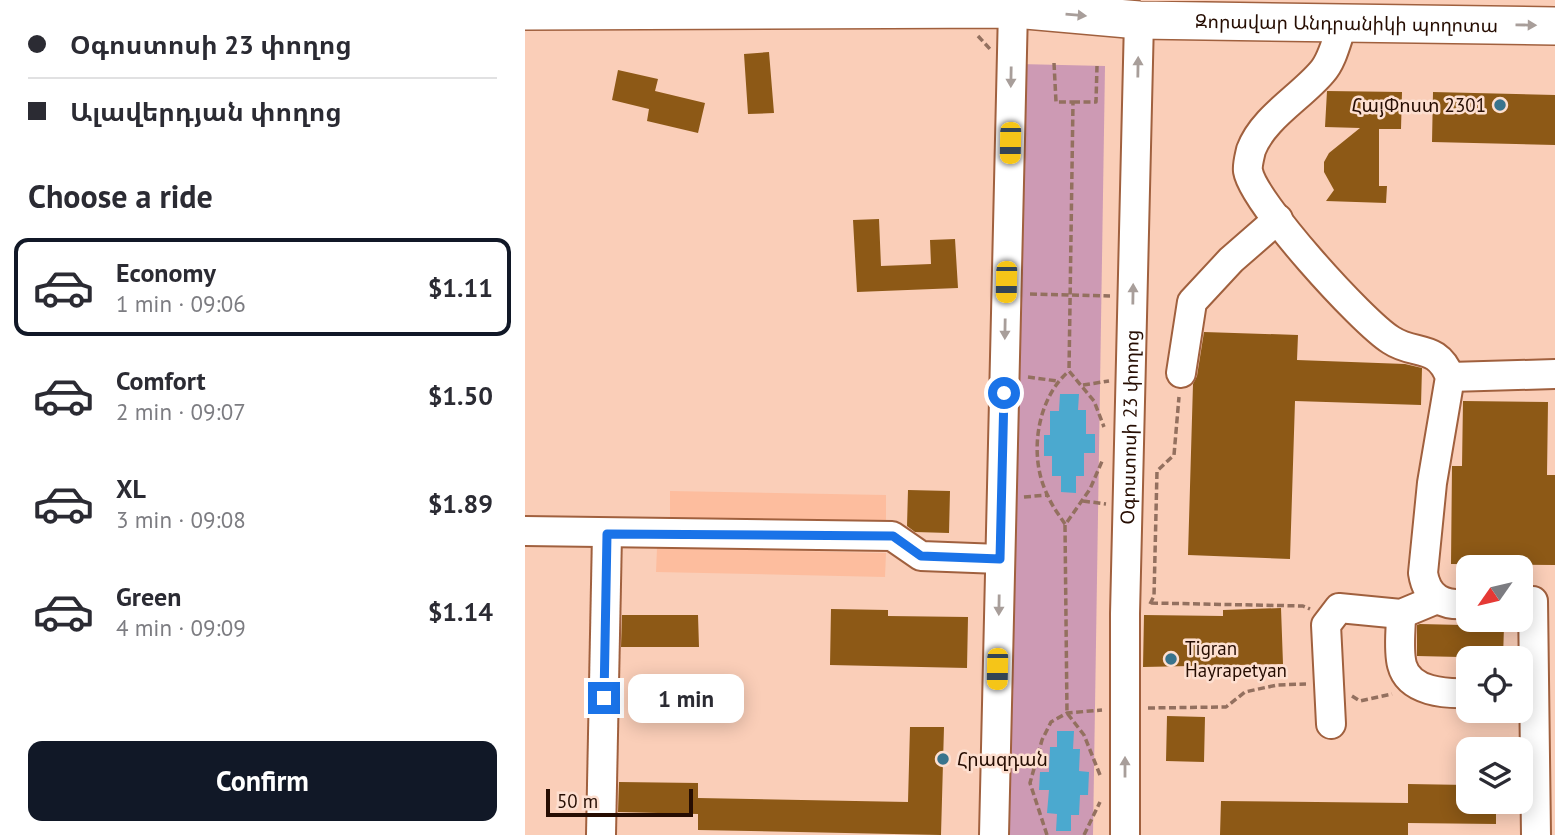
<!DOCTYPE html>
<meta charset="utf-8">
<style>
body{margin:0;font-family:"PT Sans","Noto Sans Armenian",sans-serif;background:#f2f2f3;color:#2b2b33;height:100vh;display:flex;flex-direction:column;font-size:26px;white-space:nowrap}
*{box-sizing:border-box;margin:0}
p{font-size:23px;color:#7c7c81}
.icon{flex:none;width:38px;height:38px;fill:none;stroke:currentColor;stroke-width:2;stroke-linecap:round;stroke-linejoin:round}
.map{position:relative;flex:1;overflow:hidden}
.sheet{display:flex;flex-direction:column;background:#fff;width:525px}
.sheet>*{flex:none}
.top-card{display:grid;align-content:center;height:154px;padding:0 28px;background:#fff}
.needle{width:46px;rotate:236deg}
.controls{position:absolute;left:931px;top:555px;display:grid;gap:14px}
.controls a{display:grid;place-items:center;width:77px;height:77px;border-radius:14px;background:#fff;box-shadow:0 4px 18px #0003;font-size:35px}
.scale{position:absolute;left:21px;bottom:18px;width:147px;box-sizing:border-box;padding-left:7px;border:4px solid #260d02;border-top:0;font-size:19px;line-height:24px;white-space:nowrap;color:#260d02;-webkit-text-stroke:5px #fddfd0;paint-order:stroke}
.end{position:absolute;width:32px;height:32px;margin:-16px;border:9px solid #1a73e8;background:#fff;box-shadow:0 0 0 4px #fff}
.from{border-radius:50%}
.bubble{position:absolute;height:49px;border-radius:14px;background:#fff;box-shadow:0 4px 18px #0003;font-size:23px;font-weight:600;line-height:49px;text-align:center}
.car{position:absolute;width:21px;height:42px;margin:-21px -10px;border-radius:9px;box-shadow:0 0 5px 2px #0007;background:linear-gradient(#f5c518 24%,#345 0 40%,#f5c518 0 76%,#345 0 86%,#f5c518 0)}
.top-card b{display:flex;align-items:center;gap:24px;height:66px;font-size:26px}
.top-card b+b{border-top:2px solid #e1e1e2}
.top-card i{width:18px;height:18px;background:#2b2b33}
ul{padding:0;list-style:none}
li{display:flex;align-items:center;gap:21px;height:98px;margin:0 14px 10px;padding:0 14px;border:4px solid transparent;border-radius:14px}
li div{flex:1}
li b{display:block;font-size:26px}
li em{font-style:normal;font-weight:600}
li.selected{border-color:#111827}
li>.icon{width:63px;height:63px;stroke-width:1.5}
h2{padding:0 28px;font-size:32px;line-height:84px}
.action{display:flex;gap:14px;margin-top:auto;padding:14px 28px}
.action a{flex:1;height:80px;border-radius:14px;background:#111827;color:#fff;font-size:28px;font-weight:600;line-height:80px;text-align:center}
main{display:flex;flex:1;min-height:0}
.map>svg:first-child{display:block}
.built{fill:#fdbd9e}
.green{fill:#cd9ab4}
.water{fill:#4ba9cf}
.building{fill:#8d5916}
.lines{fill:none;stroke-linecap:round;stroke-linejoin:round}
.minor-casing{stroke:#a0603e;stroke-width:32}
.major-casing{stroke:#a0603e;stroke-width:40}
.path{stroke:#93705f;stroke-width:3.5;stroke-dasharray:7 3.5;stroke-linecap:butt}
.minor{stroke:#fff;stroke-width:28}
.major{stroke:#fff;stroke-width:37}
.oneway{fill:#a89e9a}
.route{stroke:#1a73e8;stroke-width:9}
.poi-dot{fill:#39748d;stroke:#fddfd0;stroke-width:2.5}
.labels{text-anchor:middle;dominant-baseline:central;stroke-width:5;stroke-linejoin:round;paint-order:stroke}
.street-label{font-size:19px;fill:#260d02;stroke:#fddfd0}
.poi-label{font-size:19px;fill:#260d02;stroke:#fddfd0;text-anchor:start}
</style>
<main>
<section class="sheet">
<div class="top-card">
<b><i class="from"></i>Օգոստոսի 23 փողոց</b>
<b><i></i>Ալավերդյան փողոց</b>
</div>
<h2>Choose a ride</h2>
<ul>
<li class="selected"><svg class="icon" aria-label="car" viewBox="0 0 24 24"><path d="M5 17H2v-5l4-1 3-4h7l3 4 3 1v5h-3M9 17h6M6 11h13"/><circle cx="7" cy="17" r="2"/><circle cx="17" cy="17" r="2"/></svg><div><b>Economy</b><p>1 min · 09:06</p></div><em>$1.11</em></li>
<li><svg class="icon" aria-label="car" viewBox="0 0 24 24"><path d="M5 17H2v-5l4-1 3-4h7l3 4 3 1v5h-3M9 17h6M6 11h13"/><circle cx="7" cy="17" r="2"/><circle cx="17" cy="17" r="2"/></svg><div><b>Comfort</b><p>2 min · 09:07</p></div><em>$1.50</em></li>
<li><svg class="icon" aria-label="car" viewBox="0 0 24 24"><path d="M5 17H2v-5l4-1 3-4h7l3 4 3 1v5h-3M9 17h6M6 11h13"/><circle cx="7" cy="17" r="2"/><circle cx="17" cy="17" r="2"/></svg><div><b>XL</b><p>3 min · 09:08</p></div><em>$1.89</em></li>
<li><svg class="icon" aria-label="car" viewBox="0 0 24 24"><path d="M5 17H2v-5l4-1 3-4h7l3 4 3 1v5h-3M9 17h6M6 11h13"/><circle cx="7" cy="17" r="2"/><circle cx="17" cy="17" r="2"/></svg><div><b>Green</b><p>4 min · 09:09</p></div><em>$1.14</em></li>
</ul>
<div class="action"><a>Confirm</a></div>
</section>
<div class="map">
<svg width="1030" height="835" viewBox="0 0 1030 835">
<rect width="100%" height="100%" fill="#faceb8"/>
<path class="built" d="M145,491L361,495V522L145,518Z
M132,548L361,553L360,577L131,572Z"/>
<path class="green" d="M494,64L580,66L568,835H482Z"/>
<path class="water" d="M535,394H554L553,410H561V434H570V453H559V476H551V493L536,492V476H527V456H519V435H525V411H534Z
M532,731H549L548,749H555L554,771L564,772L563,795H555L554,815H546V831H531L532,814L522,813L524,790H514L515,772H524L525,747H532Z"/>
<path class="building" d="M244,52L249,113L223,114L219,54Z
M93,70L133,79L130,91L180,103L173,133L122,121L124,109L87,100Z
M802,91L877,92L876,129H854V186H862L861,203L801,201L809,190L799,172V162L804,153L835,128L800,127Z
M908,92L1030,95V145L907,142Z
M354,219L356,266L406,264L405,240L430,239L433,288L332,292L328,220Z
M679,332L773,335L772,360L880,364L897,368L896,405L770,401L765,559L663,555L668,384L672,376Z
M938,401L1023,402L1022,475H1030V565L926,564L927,466H937Z
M383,490L425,491L424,533L390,532L382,526Z
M756,608L758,664L618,667L619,615L698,616V610Z
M306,609L363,610V616L443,617L442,668L305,665Z
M97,615H173L174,647H96Z
M895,624L979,626L978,658L892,656V625Z
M642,716L680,717L679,762L641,761Z
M385,727H419L416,835L173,830V814L93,812L94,782L173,783V798L383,802Z
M883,784L943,785V802H971V824L883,823V835H695L696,801L883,803Z"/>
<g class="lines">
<defs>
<g id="minor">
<path d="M818,23C812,38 808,60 797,72C776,97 738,118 726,150C725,155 722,165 723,171C728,202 837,322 866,340C890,356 912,343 925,377L907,483L898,573C902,599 919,606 943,604"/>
<path d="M656,373L667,302L706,260L753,219"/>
<path d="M925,377L1030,374"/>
<path d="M0,531L367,536L396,556L475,559"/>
<path d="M1008,601L1011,835"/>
<path d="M876,614C876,630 873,650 877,665C884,692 921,694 943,693"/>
<path d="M806,724L801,625L814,608L876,614L912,599"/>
<path d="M76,835L82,534"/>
<path d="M469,835L488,9"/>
<path id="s1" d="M600,835V614L614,20"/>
</g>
<g id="major">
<path id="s2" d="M0,11L488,9L614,20L1030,26"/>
</g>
</defs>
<use href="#minor" class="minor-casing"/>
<use href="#major" class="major-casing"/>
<path class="path" d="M453,36L465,49
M529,63L531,102H548L544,371L569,401L579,427
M548,102H571L572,66
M505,294L585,296
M503,377L532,381
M558,385L584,381
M499,497L522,495
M558,501L581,504
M540,524C534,515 527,506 523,496C503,458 511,399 544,371
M626,603L778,606L785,609
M625,604L629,596L632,471L649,455L654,397
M827,696L835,701L867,694
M623,708L701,707L720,692L752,685L781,684
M575,775L559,735L542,713L540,525L565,489L578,459
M522,835L505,783L517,740L526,722L542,713L577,710
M559,835L575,802"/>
<use href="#minor" class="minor"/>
<use href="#major" class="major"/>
</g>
<defs><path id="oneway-solid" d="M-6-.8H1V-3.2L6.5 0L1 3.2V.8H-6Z" transform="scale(1.75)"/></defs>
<g class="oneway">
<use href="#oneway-solid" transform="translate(551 15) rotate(5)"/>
<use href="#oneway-solid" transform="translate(1001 25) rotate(1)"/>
<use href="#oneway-solid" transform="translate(613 67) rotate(-89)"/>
<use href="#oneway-solid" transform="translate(486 77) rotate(91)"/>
<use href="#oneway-solid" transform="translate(608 294) rotate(-89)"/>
<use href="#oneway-solid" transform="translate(480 329) rotate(91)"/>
<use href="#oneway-solid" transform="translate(474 605) rotate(91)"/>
<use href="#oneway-solid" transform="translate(600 767) rotate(-90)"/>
</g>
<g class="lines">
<path class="route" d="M79,698L82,534L368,536L396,556L475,559L479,393"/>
</g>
<g class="poi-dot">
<circle cx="975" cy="105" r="7"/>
<circle cx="646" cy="659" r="7"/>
<circle cx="418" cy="759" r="7"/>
</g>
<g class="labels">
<g class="street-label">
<text stroke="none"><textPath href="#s2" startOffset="822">Զորավար Անդրանիկի պողոտա</textPath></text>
<text stroke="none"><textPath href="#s1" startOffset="408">Օգոստոսի 23 փողոց</textPath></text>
</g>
<g class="poi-label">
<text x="961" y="105" text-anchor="end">ՀայՓոստ 2301</text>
<text x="660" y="648">Tigran<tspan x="660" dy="22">Hayrapetyan</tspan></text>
<text x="432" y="759">Հրազդան</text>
</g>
</g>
</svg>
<div class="controls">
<a><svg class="needle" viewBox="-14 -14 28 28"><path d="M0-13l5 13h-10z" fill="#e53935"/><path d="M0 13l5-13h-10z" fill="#7c7c81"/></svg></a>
<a><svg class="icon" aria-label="locate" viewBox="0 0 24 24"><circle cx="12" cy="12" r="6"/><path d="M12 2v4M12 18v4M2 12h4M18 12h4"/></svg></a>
<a><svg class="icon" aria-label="layers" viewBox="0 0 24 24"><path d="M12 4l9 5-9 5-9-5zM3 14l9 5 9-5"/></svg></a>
</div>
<div class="scale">50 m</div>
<i class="end from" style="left:479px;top:393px"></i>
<i class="end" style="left:79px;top:698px"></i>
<div class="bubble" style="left:103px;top:674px;width:116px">1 min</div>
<i class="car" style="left:485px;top:143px;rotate:181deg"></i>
<i class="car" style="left:481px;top:282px;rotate:181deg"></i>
<i class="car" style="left:472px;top:669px;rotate:181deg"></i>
</div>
</main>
